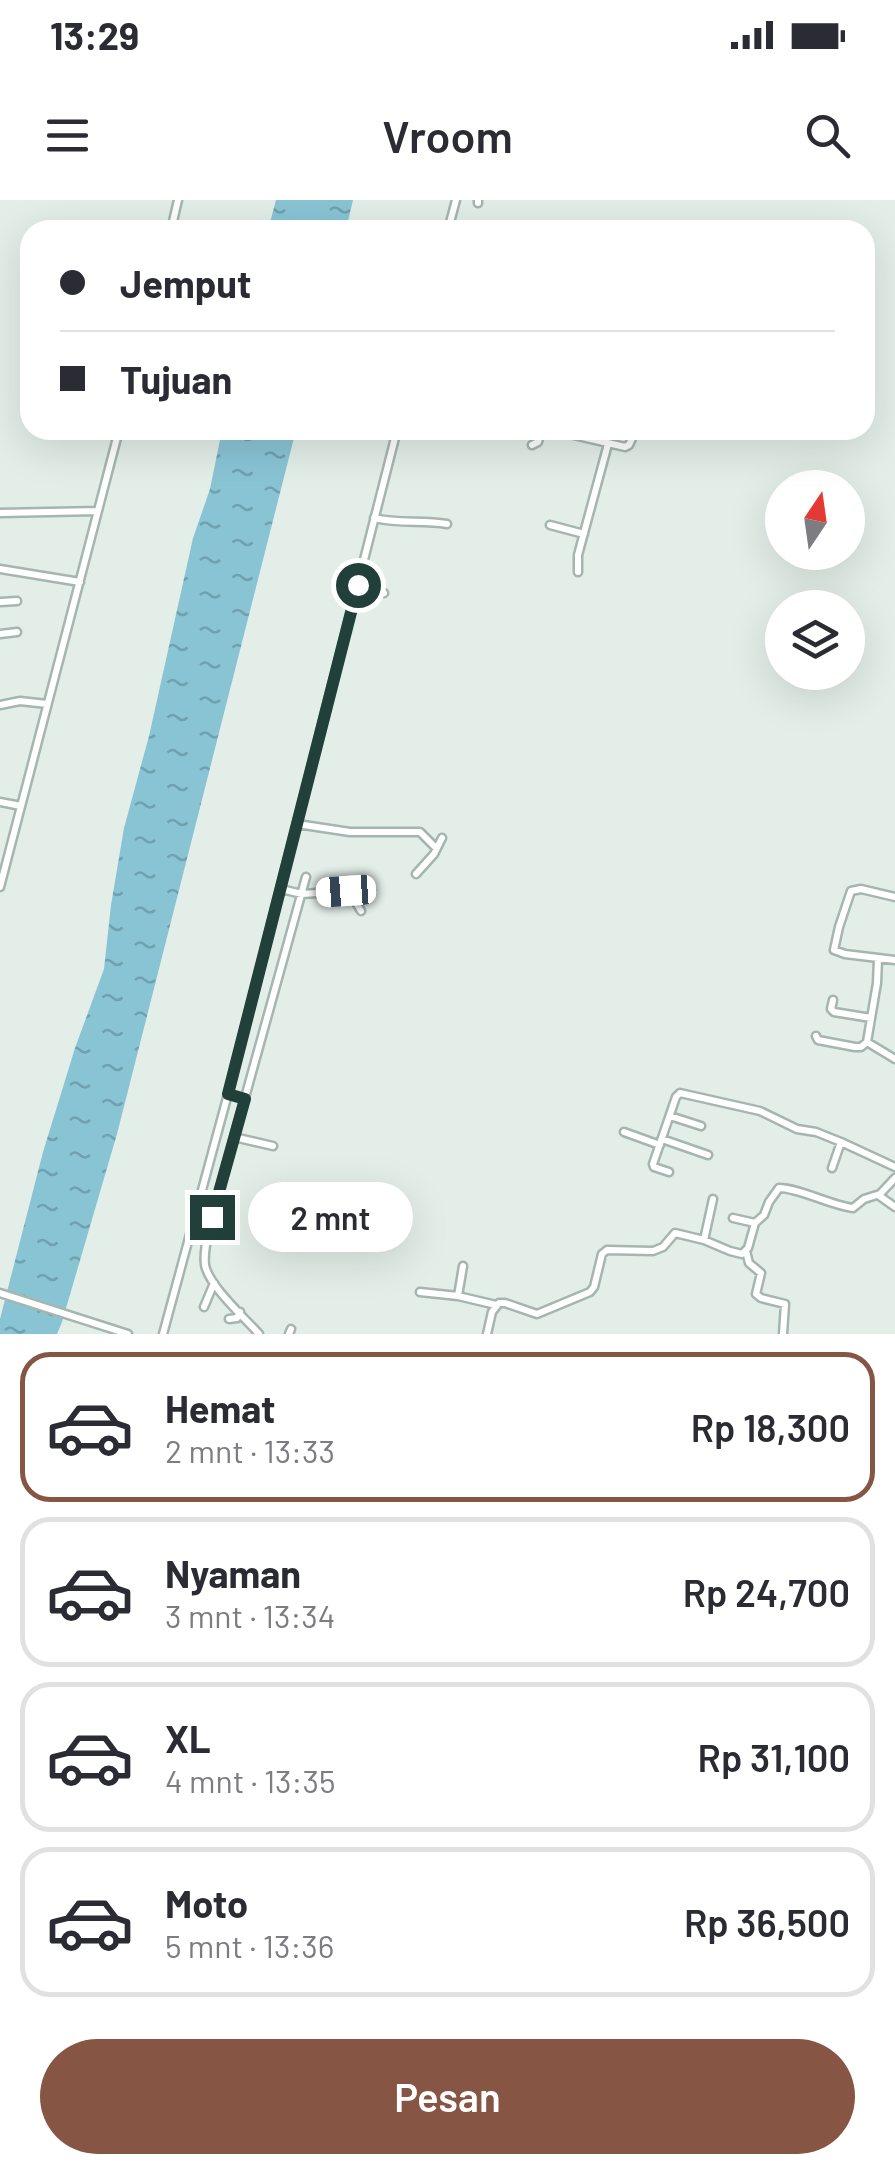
<!DOCTYPE html>
<html lang="id">
<meta charset="utf-8">
<style>
body{margin:0;font-family:Barlow,sans-serif;background:#f2f2f3;color:#2b2b33;height:100vh;display:flex;flex-direction:column;font-size:38px;white-space:nowrap}
*{box-sizing:border-box;margin:0}
p{font-size:32px;color:#7c7c81}
.icon{flex:none;width:55px;height:55px;fill:none;stroke:currentColor;stroke-width:2;stroke-linecap:round;stroke-linejoin:round}
.map{position:relative;height:1134px;overflow:hidden}
.side{display:flex;flex-direction:column;background:#fff;flex:1}
.side>*{flex:none}
.banner{position:absolute;left:20px;top:20px;width:855px;height:220px;border-radius:30px;box-shadow:0 10px 40px #0002;display:grid;align-content:center;height:220px;padding:0 40px;background:#fff}
.needle{width:65px;rotate:13deg}
.tools{position:absolute;left:765px;top:270px;display:grid;gap:20px}
.tools a{display:grid;place-items:center;width:100px;height:100px;border-radius:50%;background:#fff;box-shadow:0 10px 40px #0002;font-size:50px}
.end{position:absolute;width:45px;height:45px;margin:-22px;border:12px solid #22403a;background:#fff;box-shadow:0 0 0 5px #fff}
.from{border-radius:50%}
.bubble{position:absolute;height:70px;border-radius:35px;background:#fff;box-shadow:0 10px 40px #0002;font-size:32px;font-weight:600;line-height:70px;text-align:center}
.car{position:absolute;width:30px;height:60px;margin:-30px -15px;border-radius:12px;box-shadow:0 0 8px 2px #0007;background:linear-gradient(#fff 24%,#345 0 40%,#fff 0 76%,#345 0 86%,#fff 0)}
.banner b{display:flex;align-items:center;gap:35px;height:95px;font-size:38px}
.banner b+b{border-top:2px solid #e1e1e2}
.banner i{width:25px;height:25px;background:#2b2b33}
ul{padding:18px 0 0;list-style:none}
li{display:flex;align-items:center;gap:30px;height:150px;margin:0 20px 15px;padding:0 20px;border:5px solid #e1e1e2;border-radius:30px}
li div{flex:1}
li b{display:block;font-size:38px}
li em{font-style:normal;font-weight:600}
li.current{border-color:#875543}
li>.icon{width:90px;height:90px;stroke-width:1.5}
.action{display:flex;gap:20px;margin-top:auto;padding:20px 40px}
.action a{flex:1;height:115px;border-radius:60px;background:#875543;color:#fff;font-size:40px;font-weight:600;line-height:115px;text-align:center}
.status{display:flex;justify-content:space-between;align-items:center;height:70px;padding:0 50px;background:#fff;direction:ltr}
.status svg{height:28px;fill:currentColor}
header{display:flex;justify-content:space-between;align-items:center;height:130px;padding:0 40px;background:#fff;font-size:45px;font-weight:600}
.map>svg:first-child{display:block}
.water{fill:url(#water-ripples)}
.lines{fill:none;stroke-linecap:round;stroke-linejoin:round}
.minor-casing{stroke:#a5b6b1;stroke-width:11}
.minor{stroke:#fff;stroke-width:6}
.route{stroke:#22403a;stroke-width:12}
</style>
<div class="status"><b>13:29</b><svg viewBox="0 0 49 12"><path d="M0 12V9h3v3zM5 12V6h3v6zM10 12V3h3v9zM15 12V0h3v12zM26 1h20v11H26zM47 4h2v5h-2z"/></svg></div>
<header><svg class="icon" aria-label="menu" viewBox="0 0 24 24"><path d="M4 6h16M4 12h16M4 18h16"/></svg>Vroom<svg class="icon" aria-label="search" viewBox="0 0 24 24"><circle cx="10" cy="10" r="6"/><path d="M15 15l6 6"/></svg></header>
<div class="map">
<svg width="895" height="1134" viewBox="0 0 895 1134">
<defs>
<pattern id="water-ripples" width="26" height="14" patternUnits="userSpaceOnUse" patternTransform="scale(2.5)"><rect width="26" height="14" fill="#89c4d5"/><path d="M2 4q2-2 4 0t4 0M15 11q2-2 4 0t4 0" fill="none" stroke="#70a1ae"/></pattern>
</defs>
<rect width="100%" height="100%" fill="#e3eee9"/>
<path class="water" d="M276,0H353L346,30H268Z
M222,230H296L117,934L62,1122L57,1134H0V1119L43,952L75,848L104,769L111,705L124,628L149,536L193,338L210,289Z"/>
<g class="lines">
<defs>
<path id="minor" d="M478,3V0
M171,30L178,0
M448,30L456,0
M552,230L625,247L629,245L636,230
M532,245L538,242L541,230
M0,313L98,311
M374,318C399,324 422,320 447,324
M550,325L584,334
M0,369L80,382
M578,372V355L608,244
M358,385L384,393
M0,402L17,401
M0,434L17,432
M0,505L20,501L47,504
M0,602L21,606
M297,624L350,632H420L436,648
M416,674L434,654L442,638
M0,687L119,230
M281,689L302,694L349,691L361,711
M895,697L861,689L851,691L839,727L834,750L845,754L895,760
M878,759L877,783L867,842L895,859
M833,800L831,809L834,812L871,818
M816,836L818,840L855,847H861L867,842
M670,916L701,926
M624,932L660,945
M234,937L273,946
M662,939L708,955
M832,968L841,942
M669,972L654,967L653,964L676,897L680,893L760,911L797,929L816,932L841,942L895,967
M878,995L895,1007
M733,1018L755,1023
M704,1040L713,999
M746,1051L749,1063L761,1073L756,1094L761,1098L785,1104L783,1134
M420,1092L458,1096L496,1105
M0,1093L128,1134
M458,1096L463,1066
M204,1107L214,1083
M229,1119L237,1118L240,1112
M163,1134L228,894L397,230
M259,1134C244,1117 209,1086 205,1065C203,1049 209,1032 212,1017L306,677
M289,1134L291,1129
M487,1134L492,1112L499,1103H505L537,1114L590,1092L594,1087L602,1054L607,1050L653,1051L663,1047L675,1033L704,1040L730,1051L742,1054L748,1048L755,1023L764,1015L769,1002L779,988C799,988 830,1005 853,1008L864,999L880,994L895,978"/>
</defs>
<use href="#minor" class="minor-casing"/>
<use href="#minor" class="minor"/>
</g>
<g class="lines">
<path class="route" d="M212,1017L245,899L228,894L358,385"/>
</g>
</svg>
<div class="tools">
<a><svg class="needle" viewBox="-14 -14 28 28"><path d="M0-13l5 13h-10z" fill="#e53935"/><path d="M0 13l5-13h-10z" fill="#7c7c81"/></svg></a>
<a><svg class="icon" aria-label="layers" viewBox="0 0 24 24"><path d="M12 4l9 5-9 5-9-5zM3 14l9 5 9-5"/></svg></a>
</div>
<i class="end from" style="left:358px;top:385px"></i>
<i class="end" style="left:212px;top:1017px"></i>
<div class="bubble" style="left:248px;top:982px;width:165px">2 mnt</div>
<i class="car" style="left:346px;top:691px;rotate:266deg"></i>
<div class="banner">
<b><i class="from"></i>Jemput</b>
<b><i></i>Tujuan</b>
</div>
</div>
<section class="side">
<ul>
<li class="current"><svg class="icon" aria-label="car" viewBox="0 0 24 24"><path d="M5 17H2v-5l4-1 3-4h7l3 4 3 1v5h-3M9 17h6M6 11h13"/><circle cx="7" cy="17" r="2"/><circle cx="17" cy="17" r="2"/></svg><div><b>Hemat</b><p>2 mnt · 13:33</p></div><em>Rp 18,300</em></li>
<li><svg class="icon" aria-label="car" viewBox="0 0 24 24"><path d="M5 17H2v-5l4-1 3-4h7l3 4 3 1v5h-3M9 17h6M6 11h13"/><circle cx="7" cy="17" r="2"/><circle cx="17" cy="17" r="2"/></svg><div><b>Nyaman</b><p>3 mnt · 13:34</p></div><em>Rp 24,700</em></li>
<li><svg class="icon" aria-label="car" viewBox="0 0 24 24"><path d="M5 17H2v-5l4-1 3-4h7l3 4 3 1v5h-3M9 17h6M6 11h13"/><circle cx="7" cy="17" r="2"/><circle cx="17" cy="17" r="2"/></svg><div><b>XL</b><p>4 mnt · 13:35</p></div><em>Rp 31,100</em></li>
<li><svg class="icon" aria-label="car" viewBox="0 0 24 24"><path d="M5 17H2v-5l4-1 3-4h7l3 4 3 1v5h-3M9 17h6M6 11h13"/><circle cx="7" cy="17" r="2"/><circle cx="17" cy="17" r="2"/></svg><div><b>Moto</b><p>5 mnt · 13:36</p></div><em>Rp 36,500</em></li>
</ul>
<div class="action"><a>Pesan</a></div>
</section>
